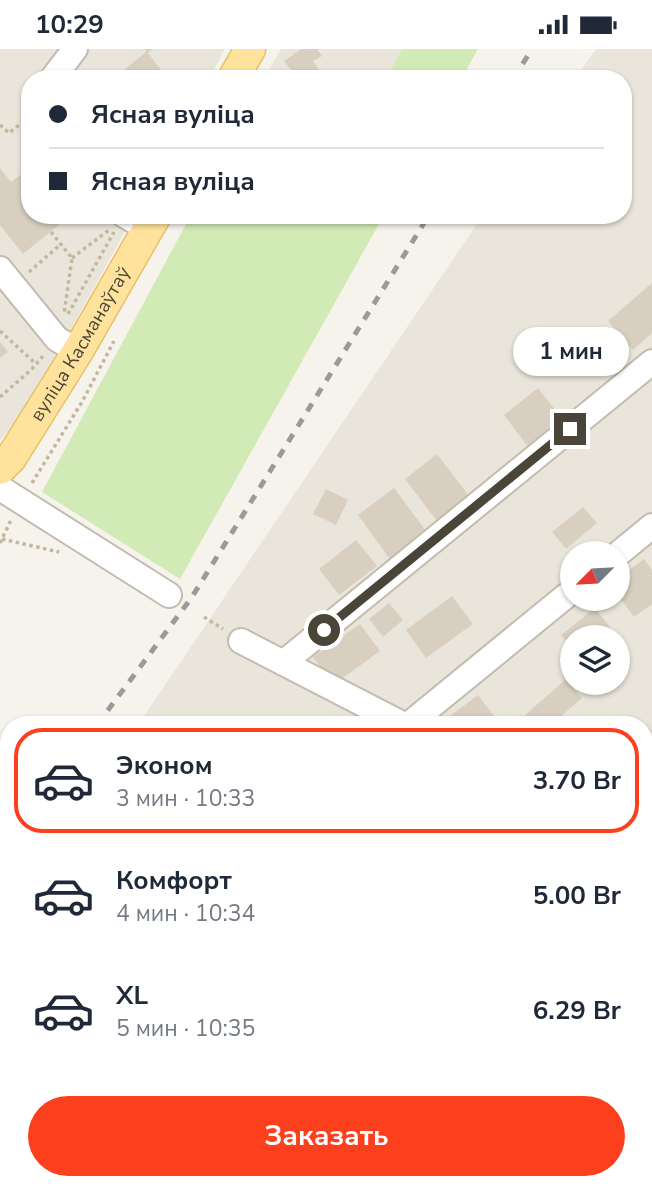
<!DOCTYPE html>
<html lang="ru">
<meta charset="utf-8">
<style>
body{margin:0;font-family:"Nunito Sans",sans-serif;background:#f2f2f3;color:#1f2937;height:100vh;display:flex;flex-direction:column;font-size:26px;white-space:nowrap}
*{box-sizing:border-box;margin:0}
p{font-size:23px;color:#747a83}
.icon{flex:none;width:38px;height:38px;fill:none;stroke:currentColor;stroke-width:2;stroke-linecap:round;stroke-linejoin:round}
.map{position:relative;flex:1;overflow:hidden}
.side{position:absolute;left:0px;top:667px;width:653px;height:474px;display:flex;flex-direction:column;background:#fff;border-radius:28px 28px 0 0;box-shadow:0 2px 5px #0004}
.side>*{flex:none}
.top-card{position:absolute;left:21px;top:21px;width:611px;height:154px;border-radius:28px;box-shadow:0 2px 5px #0004;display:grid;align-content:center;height:154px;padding:0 28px;background:#fff}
.needle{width:46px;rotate:246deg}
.fabs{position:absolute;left:560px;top:492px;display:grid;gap:14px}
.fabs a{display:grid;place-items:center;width:70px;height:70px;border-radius:50%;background:#fff;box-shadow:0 2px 5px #0004;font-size:35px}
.end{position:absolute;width:32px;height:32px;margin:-16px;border:9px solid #4b4439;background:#fff;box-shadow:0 0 0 4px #fff}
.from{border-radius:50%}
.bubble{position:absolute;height:49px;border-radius:24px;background:#fff;box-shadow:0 2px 5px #0004;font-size:23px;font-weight:700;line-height:49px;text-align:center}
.top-card b{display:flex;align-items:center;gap:24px;height:66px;font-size:26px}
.top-card b+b{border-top:2px solid #e0e1e3}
.top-card i{width:18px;height:18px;background:#1f2937}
ul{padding:12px 0 0;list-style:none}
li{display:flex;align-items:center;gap:21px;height:105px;margin:0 14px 10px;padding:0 14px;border:4px solid transparent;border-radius:28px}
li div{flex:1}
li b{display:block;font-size:26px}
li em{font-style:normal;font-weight:700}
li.current{border-color:#fc3f1d}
li>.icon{width:63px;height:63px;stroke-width:1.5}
.button{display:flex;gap:14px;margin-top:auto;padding:14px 28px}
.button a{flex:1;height:80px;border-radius:42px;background:#fc3f1d;color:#fff;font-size:28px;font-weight:700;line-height:80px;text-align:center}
.status{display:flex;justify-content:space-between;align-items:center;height:49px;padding:0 35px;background:#fff;direction:ltr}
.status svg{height:19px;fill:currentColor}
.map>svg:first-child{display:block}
.residential{fill:#eae5da;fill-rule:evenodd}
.industrial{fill:#e6e2dd}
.green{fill:#d2eab5}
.building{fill:#d8cfc1}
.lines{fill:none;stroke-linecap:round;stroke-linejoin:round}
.minor-casing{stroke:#c2bbae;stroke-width:28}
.major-casing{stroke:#e6c16a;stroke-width:33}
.path{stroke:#c4b79f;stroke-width:3.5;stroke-dasharray:3.5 3.5;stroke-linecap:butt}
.minor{stroke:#fff;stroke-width:24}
.major{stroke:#ffe39c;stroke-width:30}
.rail{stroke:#9a9a9a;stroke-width:5;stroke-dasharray:9 9;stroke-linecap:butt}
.route{stroke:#4b4439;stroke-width:9}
.labels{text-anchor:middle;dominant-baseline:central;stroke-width:5;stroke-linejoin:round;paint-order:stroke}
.street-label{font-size:19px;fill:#4b4439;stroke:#fff}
</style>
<div class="status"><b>10:29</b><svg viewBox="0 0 49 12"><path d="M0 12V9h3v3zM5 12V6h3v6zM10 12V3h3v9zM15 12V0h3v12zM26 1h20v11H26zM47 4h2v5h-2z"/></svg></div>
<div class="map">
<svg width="652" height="1140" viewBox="0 0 652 1140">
<rect width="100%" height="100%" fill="#f6f3ec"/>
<path class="residential" d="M0,0H225L209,30H30V166H134L31,353L0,391Z
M281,0H403L385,30H264Z
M596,0H652V844L644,848V676H138L483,166H623V30H575ZM572,504H618V550H572ZM572,588H618V634H572Z
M9,894V1006L0,998V910Z
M652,1040V1140H478L491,1132H644V1044Z"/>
<path class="industrial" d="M0,998L9,1006V1067L0,1076Z"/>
<path class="green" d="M403,0H478L461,30H385Z
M191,166H384L180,530L42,443Z"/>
<path class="building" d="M144,0H153L148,4L168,30H113L146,3Z
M301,0H317L322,7L313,12L322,25L315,30H298L284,12Z
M0,119L11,133L27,121L30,124V166H63L66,170L23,205L0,176Z
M652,234V284L633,301L608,272Z
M0,293L8,303L0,309Z
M538,339L566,375L531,402L504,366Z
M437,405L469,447L437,472L405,430Z
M394,439L429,486L392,513L358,466Z
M326,440L348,451L336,476L313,465Z
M583,458L597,474L566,500L552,483Z
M356,491L377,517L339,546L319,520Z
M644,510L652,521V555L634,568L618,546V529Z
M452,547L473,575L426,609L406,581Z
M389,554L403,571L383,588L369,570Z
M595,559L610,578L597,588H572V600L561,586Z
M360,575L380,602L333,636L313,608Z
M565,631L582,649L551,676H534L525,666Z
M478,646L501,676H451L446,670Z
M556,1132H607L594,1140H561Z"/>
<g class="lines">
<defs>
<path id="minor" d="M52,30L75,0
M124,166L148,180
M0,220L57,290L78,302
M0,439L169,546
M618,505L652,477
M241,592L404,676
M283,614L652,313
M408,676L572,542
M644,756L652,758
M644,790L652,780
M0,1022L9,1023"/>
<g id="major">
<path d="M233,30L250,0"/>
<path id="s1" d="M0,420L11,409L78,302L156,166"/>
<path d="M644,1024L652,1019"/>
<path d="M446,1140L459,1132"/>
</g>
</defs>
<use href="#minor" class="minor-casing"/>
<use href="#major" class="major-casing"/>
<path class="path" d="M267,22L275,30
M0,76L9,84L30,67
M51,183L72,209L64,265
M72,209L109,181
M29,223L61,195
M68,265L114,183
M0,282L36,315
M0,348L31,321L43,307
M32,434L82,353L114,292
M2,490L59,503
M0,494L11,471
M204,568L223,580
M390,1140L404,1132"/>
<use href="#minor" class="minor"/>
<use href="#major" class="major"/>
<path class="rail" d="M513,30L532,0
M97,676L192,548L429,166
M0,804L9,792
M644,928L652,923
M644,942L652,937
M158,1140L187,1132
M208,1140L234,1132"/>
</g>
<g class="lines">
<path class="route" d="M324,581L570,380"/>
</g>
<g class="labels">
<g class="street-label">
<text stroke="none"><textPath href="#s1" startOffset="149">вуліца Касманаўтаў</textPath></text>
</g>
</g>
</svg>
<div class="fabs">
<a><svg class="needle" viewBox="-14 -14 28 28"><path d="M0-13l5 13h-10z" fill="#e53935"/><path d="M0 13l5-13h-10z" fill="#747a83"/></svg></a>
<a><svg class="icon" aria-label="layers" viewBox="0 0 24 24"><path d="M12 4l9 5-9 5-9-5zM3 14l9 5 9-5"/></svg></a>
</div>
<i class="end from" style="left:324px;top:581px"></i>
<i class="end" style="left:570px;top:380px"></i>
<div class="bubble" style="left:513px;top:278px;width:116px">1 мин</div>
<div class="top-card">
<b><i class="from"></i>Ясная вуліца</b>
<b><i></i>Ясная вуліца</b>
</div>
<section class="side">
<ul>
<li class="current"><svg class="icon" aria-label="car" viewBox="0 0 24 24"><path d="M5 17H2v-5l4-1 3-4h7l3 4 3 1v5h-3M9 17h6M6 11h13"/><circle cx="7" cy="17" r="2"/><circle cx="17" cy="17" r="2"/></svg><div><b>Эконом</b><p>3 мин · 10:33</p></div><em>3.70 Br</em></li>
<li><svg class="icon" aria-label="car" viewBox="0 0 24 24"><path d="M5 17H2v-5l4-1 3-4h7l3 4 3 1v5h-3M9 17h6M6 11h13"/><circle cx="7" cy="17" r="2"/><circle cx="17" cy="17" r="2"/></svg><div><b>Комфорт</b><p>4 мин · 10:34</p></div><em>5.00 Br</em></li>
<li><svg class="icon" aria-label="car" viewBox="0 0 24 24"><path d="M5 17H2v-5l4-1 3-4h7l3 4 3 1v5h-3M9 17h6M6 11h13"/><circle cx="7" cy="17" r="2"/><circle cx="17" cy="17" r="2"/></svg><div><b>XL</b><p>5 мин · 10:35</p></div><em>6.29 Br</em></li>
</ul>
<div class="button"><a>Заказать</a></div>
</section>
</div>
